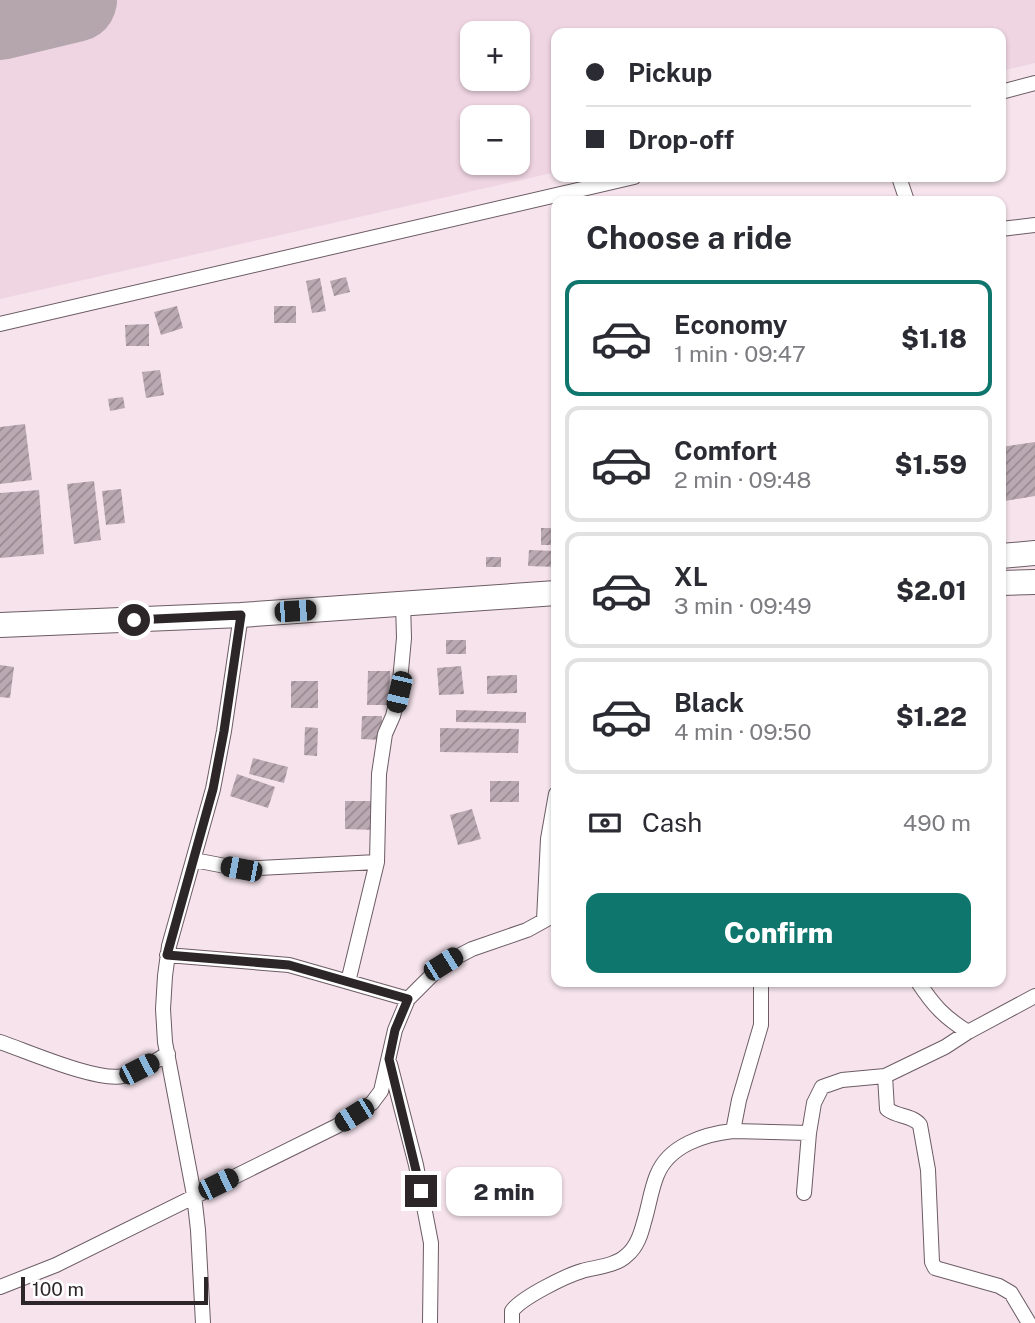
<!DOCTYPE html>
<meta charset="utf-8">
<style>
body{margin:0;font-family:"Public Sans",sans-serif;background:#f2f2f3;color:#2b2b33;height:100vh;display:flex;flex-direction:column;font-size:26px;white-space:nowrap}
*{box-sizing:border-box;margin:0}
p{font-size:23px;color:#7c7c81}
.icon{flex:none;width:38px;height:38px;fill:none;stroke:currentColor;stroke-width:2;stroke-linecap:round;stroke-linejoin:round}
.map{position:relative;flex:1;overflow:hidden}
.panel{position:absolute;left:551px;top:196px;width:455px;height:791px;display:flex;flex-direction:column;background:#fff;border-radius:14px;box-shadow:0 2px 5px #0004}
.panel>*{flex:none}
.hud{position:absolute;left:551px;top:28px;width:455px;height:154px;border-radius:14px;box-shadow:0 2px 5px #0004;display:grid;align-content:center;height:154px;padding:0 35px;background:#fff}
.tools{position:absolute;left:460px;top:21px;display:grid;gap:14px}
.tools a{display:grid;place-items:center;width:70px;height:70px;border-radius:14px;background:#fff;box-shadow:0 2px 5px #0004;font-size:35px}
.scale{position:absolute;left:21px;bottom:18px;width:187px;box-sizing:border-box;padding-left:7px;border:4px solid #2d2629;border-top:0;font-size:19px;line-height:24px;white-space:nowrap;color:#2d2629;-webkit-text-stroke:5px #fff;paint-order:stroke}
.end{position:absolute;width:32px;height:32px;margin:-16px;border:9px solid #2d2629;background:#fff;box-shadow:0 0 0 4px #fff}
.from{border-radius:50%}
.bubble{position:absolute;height:49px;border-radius:14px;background:#fff;box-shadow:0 2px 5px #0004;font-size:23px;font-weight:800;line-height:49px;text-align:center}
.car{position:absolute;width:21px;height:42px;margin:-21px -10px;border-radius:9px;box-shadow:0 0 5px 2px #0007;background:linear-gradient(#222 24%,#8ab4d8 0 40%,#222 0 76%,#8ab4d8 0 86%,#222 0)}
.hud b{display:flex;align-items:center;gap:24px;height:66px;font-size:26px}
.hud b+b{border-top:2px solid #e1e1e2}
.hud i{width:18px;height:18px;background:#2b2b33}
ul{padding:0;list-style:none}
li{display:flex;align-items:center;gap:21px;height:116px;margin:0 14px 10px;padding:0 21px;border:4px solid #e1e1e2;border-radius:14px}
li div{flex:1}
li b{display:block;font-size:26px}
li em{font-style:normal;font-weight:800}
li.selected{border-color:#0f766e}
li>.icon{width:63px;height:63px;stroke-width:1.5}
h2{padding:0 35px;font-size:32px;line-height:84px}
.pay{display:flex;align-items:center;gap:18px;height:77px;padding:0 35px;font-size:26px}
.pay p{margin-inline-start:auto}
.button{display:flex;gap:14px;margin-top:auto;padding:14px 35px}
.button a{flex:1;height:80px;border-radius:14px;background:#0f766e;color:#fff;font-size:28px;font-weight:800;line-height:80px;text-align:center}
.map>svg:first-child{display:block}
.built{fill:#efd5e2;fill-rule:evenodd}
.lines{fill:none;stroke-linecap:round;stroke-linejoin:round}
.runway{stroke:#b4a6ac;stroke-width:84}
.building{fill:url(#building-hatch)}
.street-casing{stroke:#6c5c64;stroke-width:16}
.highway-casing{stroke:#6c5c64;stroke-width:26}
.street{stroke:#fff;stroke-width:14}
.highway{stroke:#fff;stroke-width:24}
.route{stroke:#2d2629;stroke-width:9}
</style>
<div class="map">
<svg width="1035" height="1323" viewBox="0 0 1035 1323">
<defs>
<pattern id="building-hatch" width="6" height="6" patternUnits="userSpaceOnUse" patternTransform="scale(1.75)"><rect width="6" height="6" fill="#bba9b2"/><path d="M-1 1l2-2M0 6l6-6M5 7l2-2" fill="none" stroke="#988991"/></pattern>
</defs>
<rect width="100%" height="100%" fill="#f6e3ec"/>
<path class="built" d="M0,0H1035V63L1001,71V33H556V172L0,299ZM472,33H518V79H472ZM472,117H518V163H472Z"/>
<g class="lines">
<path class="runway" d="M0,18L75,0"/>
</g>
<path class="building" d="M346,277L350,292L334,296L330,281Z
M320,278L326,311L312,313L306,281Z
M177,306L183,328L161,335L154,312Z
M274,306H296V323H274Z
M149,324V346H126L125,325Z
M160,370L164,395L146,398L142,372Z
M123,397L125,408L110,411L108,399Z
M25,424L32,480L0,484V427Z
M1035,442V496L1005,501L1001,473V447Z
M94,481L101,540L74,544L67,484Z
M121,489L125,523L106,525L102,491Z
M39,490L44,554L0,558V493Z
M541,528H556V545H541Z
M529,550L556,551V567L528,566Z
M486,557H501V567H486Z
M446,640H466V654H446Z
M0,665L14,667L10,698L0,697Z
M461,666L464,694L439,695L437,668Z
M368,671H390L389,705H367Z
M517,675V693L487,694V676Z
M291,681H318V708H291Z
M456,710L526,712V723L456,722Z
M362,716H382L381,740L361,739Z
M305,727L318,728L317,756L304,755Z
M440,728L519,729L518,753L440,752Z
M253,758L288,767L284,783L249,774Z
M237,774L275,787L268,808L230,796Z
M490,781H519V802H490Z
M345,801H375V830L345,829Z
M472,809L481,839L458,845L450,815Z"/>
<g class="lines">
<defs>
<path id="street" d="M1001,92L1035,83
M899,177L907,201
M1001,229L1035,225
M0,324L634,177
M194,860L241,869L377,862
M544,920L548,839L556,794
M167,955L289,965L408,999
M348,982L377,862L379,774L385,734L393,716L399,692L404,638L403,603
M761,982V1025L739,1100L733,1131L809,1133L814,1103L822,1087L842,1080L885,1076L945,1047L968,1032L1035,996
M918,982C934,1006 944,1017 968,1032
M0,1042C27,1051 97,1082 123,1076C138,1073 154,1061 168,1054
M390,1064L416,1165L431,1243L430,1323
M885,1076L887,1109C897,1117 913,1115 920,1125L928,1170L932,1262L935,1268L999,1286L1011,1293L1029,1323
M804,1193L809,1133
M0,1287L56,1265L337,1126L372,1103L381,1091L395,1030L408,999L443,964L472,949L527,930L556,914
M203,1323L198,1230L194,1195L165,1042L163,1009L165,976L169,946L213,789L224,731L241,615
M512,1323V1311C521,1298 565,1276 582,1271C596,1267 616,1266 627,1255C637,1247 641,1234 644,1222C649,1206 651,1189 657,1175C669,1145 705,1134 733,1131"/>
<path id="highway" d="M1001,556L1035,553
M1001,583L1035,582
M0,625L241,615L556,593"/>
</defs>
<use href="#street" class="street-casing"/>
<use href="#highway" class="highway-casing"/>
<use href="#street" class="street"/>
<use href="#highway" class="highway"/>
</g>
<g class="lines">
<path class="route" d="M134,620L241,615L224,731L213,789L167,955L289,965L408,999L395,1030L389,1059L421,1191"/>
</g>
</svg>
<div class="tools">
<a>+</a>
<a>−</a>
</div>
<div class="scale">100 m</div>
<i class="end from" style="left:134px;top:620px"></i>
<i class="end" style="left:421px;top:1191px"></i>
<div class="bubble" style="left:446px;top:1167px;width:116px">2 min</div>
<i class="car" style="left:295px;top:611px;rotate:86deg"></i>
<i class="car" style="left:399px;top:692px;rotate:193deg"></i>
<i class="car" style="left:241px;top:869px;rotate:281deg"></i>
<i class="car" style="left:443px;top:964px;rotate:58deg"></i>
<i class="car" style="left:139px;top:1069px;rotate:63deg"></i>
<i class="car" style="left:354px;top:1115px;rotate:238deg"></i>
<i class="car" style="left:218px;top:1184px;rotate:64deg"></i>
<div class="hud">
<b><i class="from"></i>Pickup</b>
<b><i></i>Drop-off</b>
</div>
<section class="panel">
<h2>Choose a ride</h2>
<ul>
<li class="selected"><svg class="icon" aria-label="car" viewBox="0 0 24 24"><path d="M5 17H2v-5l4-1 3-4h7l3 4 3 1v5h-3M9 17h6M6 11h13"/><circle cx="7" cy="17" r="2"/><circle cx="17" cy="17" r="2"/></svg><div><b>Economy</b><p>1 min · 09:47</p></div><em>$1.18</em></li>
<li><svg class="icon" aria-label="car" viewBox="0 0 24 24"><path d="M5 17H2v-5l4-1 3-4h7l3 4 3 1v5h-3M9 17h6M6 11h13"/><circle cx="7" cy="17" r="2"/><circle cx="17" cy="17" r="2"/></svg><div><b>Comfort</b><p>2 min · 09:48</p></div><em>$1.59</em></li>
<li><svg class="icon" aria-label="car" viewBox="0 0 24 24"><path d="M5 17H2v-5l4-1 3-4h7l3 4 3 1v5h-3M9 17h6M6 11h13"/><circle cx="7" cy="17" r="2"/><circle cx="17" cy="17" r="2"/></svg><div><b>XL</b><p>3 min · 09:49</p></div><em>$2.01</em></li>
<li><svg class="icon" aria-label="car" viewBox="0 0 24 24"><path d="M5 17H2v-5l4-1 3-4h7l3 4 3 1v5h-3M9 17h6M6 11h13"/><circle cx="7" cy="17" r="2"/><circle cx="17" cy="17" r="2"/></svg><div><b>Black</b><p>4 min · 09:50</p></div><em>$1.22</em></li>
</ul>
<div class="pay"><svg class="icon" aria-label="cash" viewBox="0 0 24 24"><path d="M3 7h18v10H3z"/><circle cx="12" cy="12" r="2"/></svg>Cash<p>490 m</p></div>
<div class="button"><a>Confirm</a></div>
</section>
</div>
